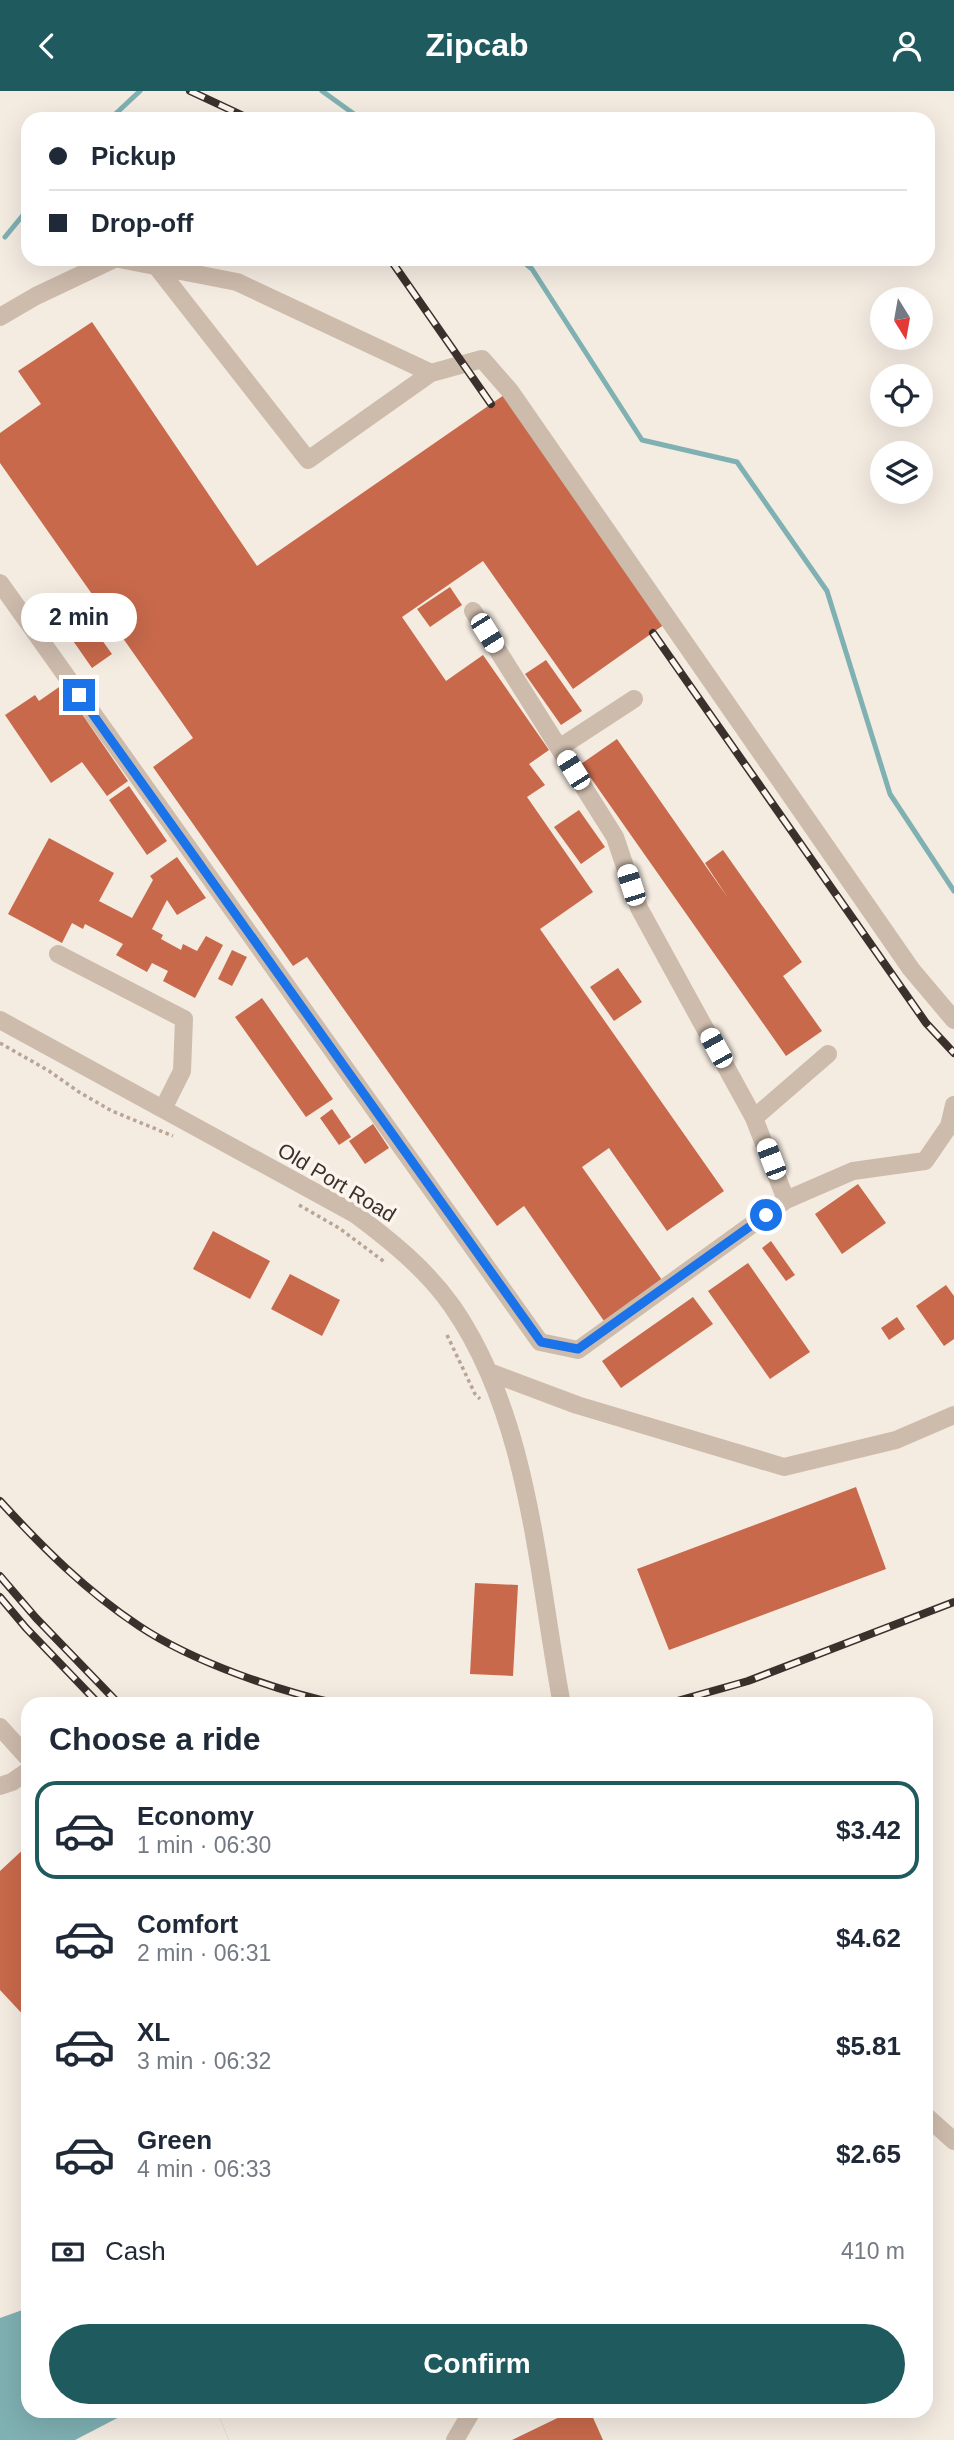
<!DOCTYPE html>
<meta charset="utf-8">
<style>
body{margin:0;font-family:Arial,sans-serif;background:#f2f2f3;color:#1f2937;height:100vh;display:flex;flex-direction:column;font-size:26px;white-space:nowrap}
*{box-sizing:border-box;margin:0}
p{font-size:23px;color:#747a83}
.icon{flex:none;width:38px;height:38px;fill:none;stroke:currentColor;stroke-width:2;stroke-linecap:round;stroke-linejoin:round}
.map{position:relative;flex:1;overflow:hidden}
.sheet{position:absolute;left:21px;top:1606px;width:912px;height:721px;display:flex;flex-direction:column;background:#fff;border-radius:21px;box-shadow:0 7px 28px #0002}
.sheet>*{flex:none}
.top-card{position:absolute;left:21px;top:21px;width:914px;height:154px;border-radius:21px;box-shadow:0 7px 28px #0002;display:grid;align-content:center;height:154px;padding:0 28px;background:#fff}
.needle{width:46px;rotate:169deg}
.controls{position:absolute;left:870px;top:196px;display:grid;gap:14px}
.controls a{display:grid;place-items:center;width:63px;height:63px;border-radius:50%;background:#fff;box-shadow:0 7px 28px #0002;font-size:35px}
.end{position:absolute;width:32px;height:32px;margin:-16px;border:9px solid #1a73e8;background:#fff;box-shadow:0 0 0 4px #fff}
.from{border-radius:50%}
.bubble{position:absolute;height:49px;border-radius:24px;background:#fff;box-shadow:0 7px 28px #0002;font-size:23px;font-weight:700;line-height:49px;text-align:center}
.car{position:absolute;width:21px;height:42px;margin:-21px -10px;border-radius:9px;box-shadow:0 0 5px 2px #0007;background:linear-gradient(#fff 24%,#345 0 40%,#fff 0 76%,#345 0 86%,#fff 0)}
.top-card b{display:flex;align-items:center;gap:24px;height:66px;font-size:26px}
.top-card b+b{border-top:2px solid #e0e1e3}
.top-card i{width:18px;height:18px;background:#1f2937}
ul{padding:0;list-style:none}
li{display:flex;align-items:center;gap:21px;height:98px;margin:0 14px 10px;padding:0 14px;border:4px solid transparent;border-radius:21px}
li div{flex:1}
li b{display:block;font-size:26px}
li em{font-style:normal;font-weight:700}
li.active{border-color:#1f5a5e}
li>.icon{width:63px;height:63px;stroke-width:1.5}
h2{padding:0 28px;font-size:32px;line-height:84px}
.pay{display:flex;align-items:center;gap:18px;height:77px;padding:0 28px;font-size:26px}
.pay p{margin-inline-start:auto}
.cta{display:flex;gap:14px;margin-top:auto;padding:14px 28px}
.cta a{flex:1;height:80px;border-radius:42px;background:#1f5a5e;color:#fff;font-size:28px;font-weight:700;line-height:80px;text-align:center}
header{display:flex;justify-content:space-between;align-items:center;height:91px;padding:0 28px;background:#1f5a5e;color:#fff;font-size:32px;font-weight:700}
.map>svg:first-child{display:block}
.water{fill:#7fb0b2}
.pier{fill:#f4ebe1}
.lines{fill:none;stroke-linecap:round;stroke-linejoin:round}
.stream{stroke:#7fb0b2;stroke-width:5}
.building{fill:#c8694b}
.path{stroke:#b9a596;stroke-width:3.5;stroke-dasharray:3.5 3.5;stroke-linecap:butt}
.minor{stroke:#cdbbac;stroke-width:18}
.rail-casing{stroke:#3b302b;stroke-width:8}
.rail{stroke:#fbf5ee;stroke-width:5;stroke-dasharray:16;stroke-linecap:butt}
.route{stroke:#1a73e8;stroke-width:9}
.labels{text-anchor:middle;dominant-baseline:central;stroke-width:7;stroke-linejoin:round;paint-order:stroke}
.street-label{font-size:21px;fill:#3b302b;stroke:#fbf5ee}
</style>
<header><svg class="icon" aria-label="back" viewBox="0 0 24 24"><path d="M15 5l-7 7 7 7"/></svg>Zipcab<svg class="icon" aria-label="person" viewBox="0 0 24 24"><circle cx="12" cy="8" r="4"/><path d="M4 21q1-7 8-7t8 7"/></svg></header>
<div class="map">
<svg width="954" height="2349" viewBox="0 0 954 2349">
<rect width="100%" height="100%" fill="#f4ebe1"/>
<path class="water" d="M28,2217V2320L217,2321L229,2349H0V2227Z"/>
<path class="pier" d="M217,2321L229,2349H75L129,2321Z"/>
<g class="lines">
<path class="stream" d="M322,0L361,28
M110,28L140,0
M5,146L28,118
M520,168L532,178L642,349L737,371L827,500L890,703L954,800"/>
</g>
<path class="building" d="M92,231L257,475L504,304L665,533L573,598L483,470L402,526L446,590L483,564L549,659L529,673L545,694L527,706L593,801L540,838L724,1100L667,1140L609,1057L582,1076L662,1189L604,1230L524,1115L497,1135L307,866L293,875L153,676L193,647L0,372V342L41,313L18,280Z
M450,496L462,514L430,536L417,518Z
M81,520L112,563L92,577L62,534Z
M546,569L582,620L561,634L525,583Z
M62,594L128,690L107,705L82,671L51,692L5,624L35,604L39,610Z
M617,648L728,807L705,772L723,759L802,871L783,885L822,940L786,965L581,673Z
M129,695L167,750L147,764L109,709Z
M579,719L605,756L581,773L554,736Z
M49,747L114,782L99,810L132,827L153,789L150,785L177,766L206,807L177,824L167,809L152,838L163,844L161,848L181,859L183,853L197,860L206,845L223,854L195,907L163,890L168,880L152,872L147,881L116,864L123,853L85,833L83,838L72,832L62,852L8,823Z
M232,859L247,866L232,895L218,888Z
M618,877L642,911L614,930L590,896Z
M262,907L333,1008L306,1026L235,926Z
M332,1018L351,1046L339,1054L320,1027Z
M373,1033L389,1057L365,1073L349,1050Z
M858,1093L886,1132L842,1163L815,1123Z
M213,1140L270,1170L250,1208L193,1178Z
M771,1150L795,1184L786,1190L762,1157Z
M748,1172L810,1261L770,1288L708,1200Z
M290,1183L340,1209L322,1245L271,1218Z
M946,1194L954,1205V1248L944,1255L916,1215Z
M693,1206L713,1233L621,1297L602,1270Z
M897,1226L905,1238L889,1249L881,1237Z
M856,1396L886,1478L669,1559L637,1478Z
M475,1492L518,1494L513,1585L470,1583Z
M28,1754V1929L0,1899V1780Z
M572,2320H590L603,2349H512Z"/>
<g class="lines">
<path class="path" d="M0,952L49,980L79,1001L112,1020L173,1045
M299,1114L339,1137L386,1172
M447,1244L475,1303L480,1308"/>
<path class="minor" d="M119,168L237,191L431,282L308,369L156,175
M0,226L36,205L114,168
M431,282L482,268L510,300L911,878L954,929
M0,492L540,1251L578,1259L786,1109L754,1027L639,817L615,746L473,520
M559,657L634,608
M58,863L184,928L182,980L163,1018
M0,929L355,1123C391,1150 426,1178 452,1215C530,1327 537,1482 562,1614
M754,1027L828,963
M786,1109L853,1080L925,1070L949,1035L954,1014
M489,1281L577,1314L784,1376L896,1349L954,1324
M0,1636L28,1667
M0,1695L12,1691L28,1680
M926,2025L954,2050
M455,2349L472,2320"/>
<defs>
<path id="rail" d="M190,0L250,28
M390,168L491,313
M653,542L926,932L954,962
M0,1410C42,1456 86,1500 139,1535C193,1571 280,1601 343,1614
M0,1485L36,1527L120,1614
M0,1506L26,1537L100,1614
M663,1614L748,1590L954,1511"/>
</defs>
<use href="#rail" class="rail-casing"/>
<use href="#rail" class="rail"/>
</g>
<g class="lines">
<path class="route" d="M79,604L541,1251L578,1258L766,1124"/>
</g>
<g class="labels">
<g class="street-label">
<text transform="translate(337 1091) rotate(31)">Old Port Road</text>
</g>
</g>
</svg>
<div class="controls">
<a><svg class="needle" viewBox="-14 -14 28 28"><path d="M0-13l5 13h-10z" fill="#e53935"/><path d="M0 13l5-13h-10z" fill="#747a83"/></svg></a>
<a><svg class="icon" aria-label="locate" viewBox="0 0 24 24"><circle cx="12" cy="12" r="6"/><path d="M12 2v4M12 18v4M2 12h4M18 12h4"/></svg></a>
<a><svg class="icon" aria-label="layers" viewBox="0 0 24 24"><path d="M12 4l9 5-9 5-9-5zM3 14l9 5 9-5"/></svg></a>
</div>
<i class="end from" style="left:766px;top:1124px"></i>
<i class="end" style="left:79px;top:604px"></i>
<div class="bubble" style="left:21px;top:502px;width:116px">2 min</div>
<i class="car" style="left:487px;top:542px;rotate:148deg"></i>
<i class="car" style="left:573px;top:679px;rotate:328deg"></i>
<i class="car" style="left:631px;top:794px;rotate:342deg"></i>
<i class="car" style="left:716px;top:957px;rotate:331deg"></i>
<i class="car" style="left:771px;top:1068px;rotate:339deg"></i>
<div class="top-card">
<b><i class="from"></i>Pickup</b>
<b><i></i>Drop-off</b>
</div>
<section class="sheet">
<h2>Choose a ride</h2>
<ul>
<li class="active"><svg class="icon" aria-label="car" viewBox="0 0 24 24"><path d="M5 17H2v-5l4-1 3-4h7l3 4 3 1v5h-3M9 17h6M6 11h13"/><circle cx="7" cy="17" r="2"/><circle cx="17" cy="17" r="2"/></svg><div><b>Economy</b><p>1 min · 06:30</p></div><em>$3.42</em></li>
<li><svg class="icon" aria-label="car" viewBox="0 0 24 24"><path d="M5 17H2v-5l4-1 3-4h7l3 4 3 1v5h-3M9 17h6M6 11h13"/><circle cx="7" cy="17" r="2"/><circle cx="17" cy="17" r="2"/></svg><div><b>Comfort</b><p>2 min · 06:31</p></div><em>$4.62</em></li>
<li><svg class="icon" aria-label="car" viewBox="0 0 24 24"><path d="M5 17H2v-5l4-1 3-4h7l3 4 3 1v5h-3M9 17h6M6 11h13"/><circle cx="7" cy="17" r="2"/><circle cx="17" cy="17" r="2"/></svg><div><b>XL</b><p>3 min · 06:32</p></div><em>$5.81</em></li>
<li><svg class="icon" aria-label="car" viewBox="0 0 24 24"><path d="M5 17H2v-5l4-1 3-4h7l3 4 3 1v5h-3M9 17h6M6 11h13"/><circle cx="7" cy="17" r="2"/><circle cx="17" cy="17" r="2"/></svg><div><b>Green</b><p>4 min · 06:33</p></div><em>$2.65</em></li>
</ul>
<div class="pay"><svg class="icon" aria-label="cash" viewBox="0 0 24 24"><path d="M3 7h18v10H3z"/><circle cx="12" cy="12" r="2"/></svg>Cash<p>410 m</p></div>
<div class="cta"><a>Confirm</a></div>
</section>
</div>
